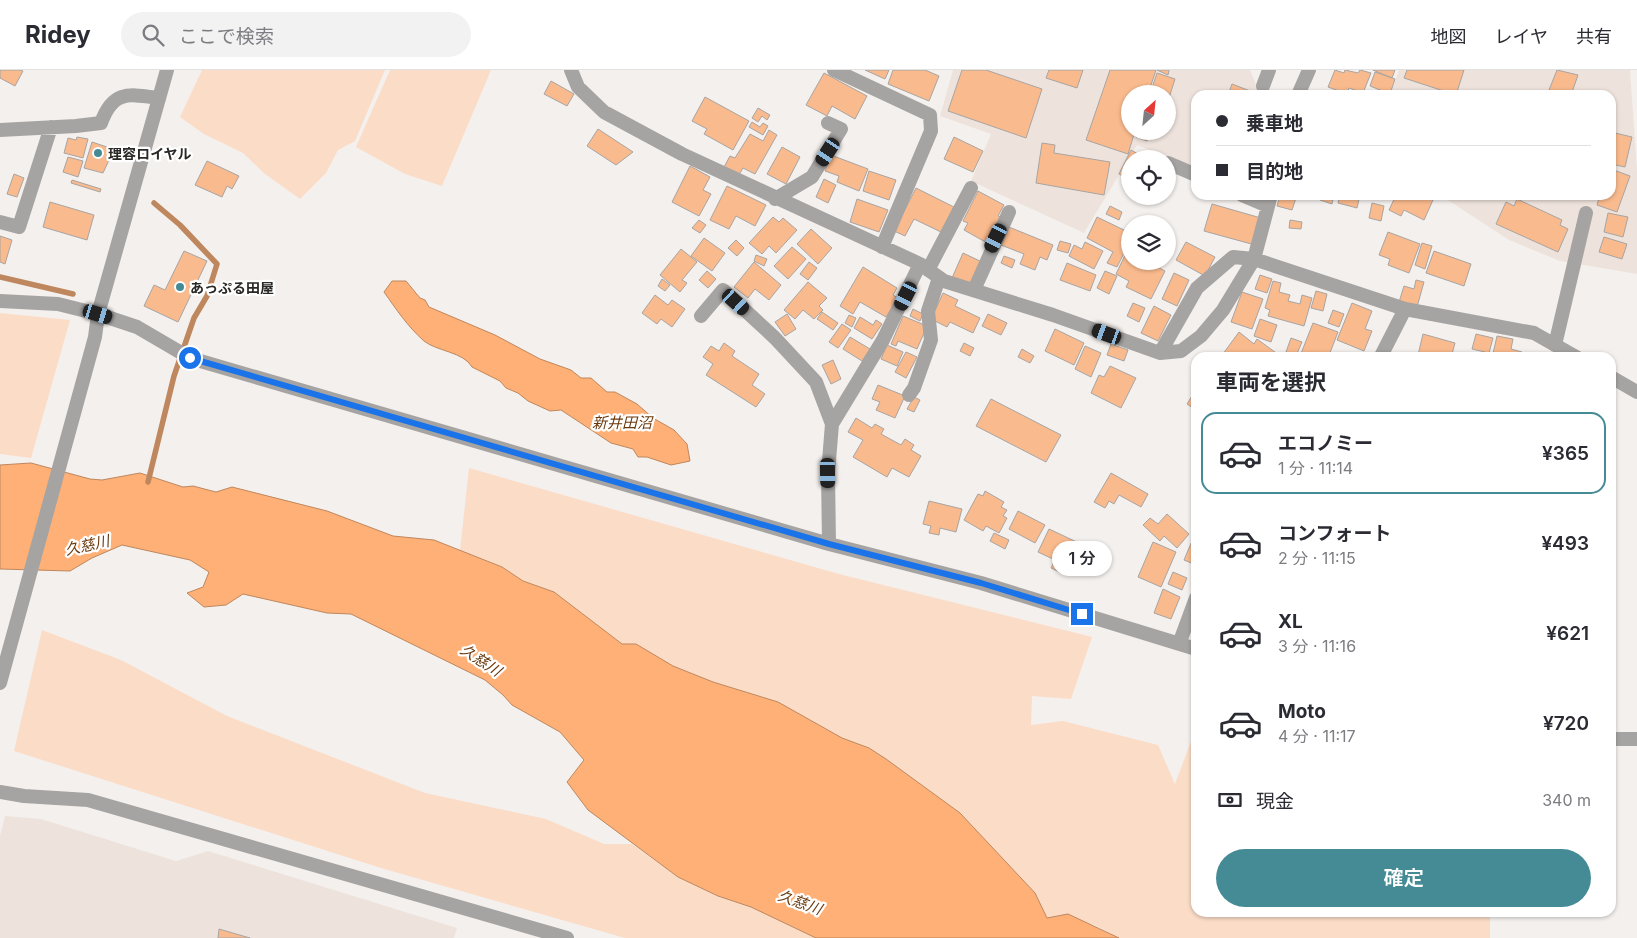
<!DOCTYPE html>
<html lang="ja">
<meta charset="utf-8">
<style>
body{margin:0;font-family:Inter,"Noto Sans JP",sans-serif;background:#f2f2f3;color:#2b2b33;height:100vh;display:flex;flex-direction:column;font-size:19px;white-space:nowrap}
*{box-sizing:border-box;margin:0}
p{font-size:16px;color:#7c7c81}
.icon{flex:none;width:28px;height:28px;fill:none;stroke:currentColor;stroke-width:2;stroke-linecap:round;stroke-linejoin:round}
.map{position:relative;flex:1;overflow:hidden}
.drawer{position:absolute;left:1191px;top:282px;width:425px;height:565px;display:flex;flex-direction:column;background:#fff;border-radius:15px;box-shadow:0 1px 4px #0004}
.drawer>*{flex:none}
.guide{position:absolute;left:1191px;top:20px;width:425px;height:110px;border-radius:15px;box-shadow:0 1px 4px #0004;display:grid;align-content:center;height:110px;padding:0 25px;background:#fff}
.needle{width:32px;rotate:27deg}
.controls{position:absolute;left:1121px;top:15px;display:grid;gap:10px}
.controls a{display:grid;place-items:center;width:55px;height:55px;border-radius:50%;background:#fff;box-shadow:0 1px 4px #0004;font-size:25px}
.end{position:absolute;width:22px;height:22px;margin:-11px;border:6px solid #1a73e8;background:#fff;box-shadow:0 0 0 2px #fff}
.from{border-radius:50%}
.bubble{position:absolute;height:35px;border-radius:18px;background:#fff;box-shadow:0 1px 4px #0004;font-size:16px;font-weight:600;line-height:35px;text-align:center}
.car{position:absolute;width:15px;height:30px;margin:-15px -8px;border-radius:6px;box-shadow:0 0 4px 1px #0007;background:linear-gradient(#222 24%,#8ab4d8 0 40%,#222 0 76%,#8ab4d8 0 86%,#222 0)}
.guide b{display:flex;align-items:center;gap:18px;height:48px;font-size:19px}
.guide b+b{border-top:1px solid #e1e1e2}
.guide i{width:12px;height:12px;background:#2b2b33}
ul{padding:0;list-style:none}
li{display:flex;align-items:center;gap:15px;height:82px;margin:0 10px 8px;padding:0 15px;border:2px solid transparent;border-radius:15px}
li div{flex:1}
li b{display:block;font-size:19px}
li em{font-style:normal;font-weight:600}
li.active{border-color:#458b95}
li>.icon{width:45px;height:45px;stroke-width:1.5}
h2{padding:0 25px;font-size:22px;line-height:60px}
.pay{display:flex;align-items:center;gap:12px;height:55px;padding:0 25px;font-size:19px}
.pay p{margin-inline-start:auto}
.primary-button{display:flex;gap:10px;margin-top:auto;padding:10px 25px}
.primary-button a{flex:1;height:58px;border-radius:30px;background:#458b95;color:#fff;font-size:20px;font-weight:600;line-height:58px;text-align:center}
header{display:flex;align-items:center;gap:30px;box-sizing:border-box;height:70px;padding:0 25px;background:#fff;border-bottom:1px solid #e1e1e2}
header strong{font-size:24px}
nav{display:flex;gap:28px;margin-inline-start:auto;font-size:18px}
.search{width:350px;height:45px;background:#f2f2f3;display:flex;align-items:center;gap:12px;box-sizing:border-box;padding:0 18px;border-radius:28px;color:#7c7c81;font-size:19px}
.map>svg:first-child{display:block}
.built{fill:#eee3dc;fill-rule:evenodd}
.green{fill:#fbdcc7}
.water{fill:#feb076;stroke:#be875e}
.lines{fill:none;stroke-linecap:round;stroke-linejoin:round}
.stream{stroke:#be875e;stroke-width:5.5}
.building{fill:#f9ba8d;stroke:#a8a4a2}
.minor{stroke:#a6a4a3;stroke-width:14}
.tertiary{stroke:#a6a4a3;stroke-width:14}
.route{stroke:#1a73e8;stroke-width:6}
.poi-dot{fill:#458b95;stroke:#fff;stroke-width:2}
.labels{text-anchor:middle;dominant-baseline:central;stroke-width:4.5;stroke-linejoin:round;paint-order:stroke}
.poi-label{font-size:14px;font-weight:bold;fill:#292827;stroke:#fff;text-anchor:start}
.water-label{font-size:15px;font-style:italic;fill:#6a390c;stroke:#fff}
</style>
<header>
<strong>Ridey</strong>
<div class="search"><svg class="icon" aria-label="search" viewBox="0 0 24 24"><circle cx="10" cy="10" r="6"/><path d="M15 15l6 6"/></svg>ここで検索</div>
<nav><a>地図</a><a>レイヤ</a><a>共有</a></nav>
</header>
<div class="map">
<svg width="1637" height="868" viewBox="0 0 1637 868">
<rect width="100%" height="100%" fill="#f4f0ed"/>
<path class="built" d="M953,0H1250L1260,25H1196V99L1137,75L1084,163L971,111L991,64L940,46ZM1130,24H1168V61H1130Z
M1399,0H1630L1637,100V204L1560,191L1509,170L1440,125H1611V25H1390Z
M5,746L41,749L176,791L208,781L457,858L454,868H0V766Z"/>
<path class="green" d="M202,0H385L355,71L338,80L326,103L300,129L265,104L243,83L204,64L180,47Z
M390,0H491L442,116L405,104L356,77Z
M0,243L70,250L31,388L0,384Z
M469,398L839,504L1092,567L1071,629L1032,626L1031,655L1063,651L1158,675L1175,714L1196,658V842L1490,843V868H1119L1094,855L1047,848L1035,823L960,743L886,689L869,678L842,668L778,632L713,612L673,596L636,574H622L554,522L523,511L502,497L460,481Z
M42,560L121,590L227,646L425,723L546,749L604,774H632L678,807L718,826L751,837L816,868H625L381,798L14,681Z"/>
<path class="water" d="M392,211H406L420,228L425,230L429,237L495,265L540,289L571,300L581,308H591L607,322H615L637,334L653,348L674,360L687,374L690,391L671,395L647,387H638L633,379L611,373L561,340L550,341L528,331L518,323L506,318L500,311L472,297C464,282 436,281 424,271C408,257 396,239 384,222Z
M31,393L90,409L102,410L140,403L183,417L193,416L216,422L232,417L327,441L393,466L434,470L502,497L523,511L554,522L622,574H636L673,596L713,612L778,632L842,668L869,678L886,689L960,743L1035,823L1047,848L1068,844L1119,868H816L751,837L718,826L678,807L588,740L567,712L584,690L560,662L512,635L503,625L485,610L351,544L327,543L243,524L226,535L204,537L187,523L203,517L209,502L190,490L122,475L92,488L70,501L0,499V395Z"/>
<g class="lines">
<path class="stream" d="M0,207L73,224
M148,412L174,306L194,248L207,226L217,194L180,155L154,133"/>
</g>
<path class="building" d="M0,0H20L23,1L15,16L0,8Z
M865,0H889L885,9Z
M893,0H925L939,6L929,31L888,14Z
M962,0H986L1042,19L1026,68L948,41Z
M1049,0H1083L1077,18L1046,8Z
M1110,0H1156L1148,24H1130V61H1135L1128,84L1086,70Z
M1157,0H1169L1168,5Z
M1335,0L1344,3L1345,0L1358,3L1360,0L1371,3L1363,23L1349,18L1347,24L1328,17Z
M1373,0H1395L1392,8Z
M1407,0H1464L1456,25L1404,8Z
M1557,0L1578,5L1571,25H1547Z
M1375,2L1395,9L1390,24L1370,16Z
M824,3L867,26L855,49L832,36L827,46L806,35Z
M1157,3L1175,9L1168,31V24H1150Z
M551,11L574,24L567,36L544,24Z
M1232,14L1258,24V25H1228Z
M705,27L749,51L733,80L704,64L707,59L692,51Z
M758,38L770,45L767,50L762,46L758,52L752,48Z
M752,52L760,57L763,53L768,56L763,65L749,57Z
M598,59L633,82L616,95L587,76Z
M769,60L777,65L755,104L743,98L737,108L723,99L730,86L735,88L750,64L763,71Z
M1138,61H1150L1147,71L1136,67Z
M1611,62L1632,67L1625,97L1611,94Z
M77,67L88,69L83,88L64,83L68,68L76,70Z
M954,67L983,81L973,102L944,89Z
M92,72L110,78L106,89L109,90L103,103L84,98Z
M1042,73L1055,75L1054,83L1110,92L1104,125L1036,113Z
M782,77L800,87L786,114L767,104Z
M1131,80L1147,89H1130V110L1119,104Z
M831,85L868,99L859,121L837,112L839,106L825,101Z
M68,87L83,91L78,107L63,102Z
M207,91L239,106L232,119L227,116L222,127L195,115Z
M690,96L710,107L703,120L711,124L699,146L672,132Z
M1611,99L1630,106L1617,142L1597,135L1599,128L1591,125H1611Z
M869,101L896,110L889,130L863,121Z
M14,104L24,108L17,127L7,124Z
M824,109L836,115L828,133L816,127Z
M72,110L101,119L100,122L71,113Z
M727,116L766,135L755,156L736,146L729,159L710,150Z
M916,118L954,137L941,162L914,149L905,166L894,161Z
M978,121L1004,135L998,146L1003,148L989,174L964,160L968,153L963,151Z
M1280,125L1296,128L1292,140L1277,136Z
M1322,125H1334L1332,134L1320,130Z
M1340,125H1360L1357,138L1338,133Z
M1396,125H1422L1433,130L1424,150L1404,140L1401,146L1389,140Z
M857,129L888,140L879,162L850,152Z
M1517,129L1562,150L1560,155L1568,159L1558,182L1496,154L1506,132L1514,136Z
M50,132L94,145L87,170L43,157Z
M1372,133L1384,136L1381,151L1369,148Z
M1212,134L1261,148L1255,175L1204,161Z
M1110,136L1122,142L1119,150L1106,144Z
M1608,143L1628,147L1623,167L1604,162Z
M773,147L779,152L783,148L797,160L776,183L769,176L762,184L749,173Z
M1097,147L1126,161L1121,171L1128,175L1117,197L1107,193L1113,182L1087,168Z
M699,150L706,155L700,163L692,158Z
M1290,150L1302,152L1301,159L1289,158Z
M1009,157L1053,175L1047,190L1040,187L1035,200L1020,194L1024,184L1001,175Z
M811,159L832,178L818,194L797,174Z
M1388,162L1420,174L1409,203L1388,195L1390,189L1379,185Z
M0,166L12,170L5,194L0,192Z
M1604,167L1627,174L1622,189L1599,182Z
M704,168L725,183L712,201L691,186Z
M736,170L744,178L737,186L728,178Z
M1060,171L1071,174L1068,183L1057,180Z
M1085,172L1103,181L1094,199L1069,186L1074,175L1082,179Z
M1186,172L1215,187L1205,206L1176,190Z
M1422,173L1432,176L1425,199L1415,195Z
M792,177L806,189L788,209L774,196Z
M681,179L697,192L682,210L687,213L680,222L660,205Z
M184,181L207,191L178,252L144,236L154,215L165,220Z
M1127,181L1130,183V191H1146L1165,201L1151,229L1126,217L1129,211L1116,204Z
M1434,181L1471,194L1464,216L1426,203Z
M963,183L982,192L971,217L952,208Z
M756,185L767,189L764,196L754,191Z
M1004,186L1015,190L1012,198L1001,193Z
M754,192L781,215L769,230L755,219L748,228L734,217Z
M809,192L817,198L808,210L800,204Z
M1067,193L1096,205L1090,221L1060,210Z
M863,197L897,218L893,225L898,228L886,247L860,232L853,244L840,236Z
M707,201L716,209L708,218L699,210Z
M1105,201L1117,206L1109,224L1097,218Z
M1174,203L1189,210L1177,236L1162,229Z
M1260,205L1272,209L1267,223L1255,219Z
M662,209L670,215L665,221L658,216Z
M1416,210L1424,212L1417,237L1399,232L1404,216L1414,219Z
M1273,211L1281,213L1279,222L1290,225L1288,231L1300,234L1302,225L1312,228L1304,256L1268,246L1270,240L1265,238Z
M808,212L827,228L819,236L823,240L814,249L803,240L795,249L784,240Z
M1316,221L1327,224L1323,241L1311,238Z
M1242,222L1263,229L1252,259L1231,252Z
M943,223L958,230L955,236L980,248L973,263L950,252L947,257L931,249Z
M655,225L668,235L672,230L685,239L672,257L661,249L657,254L642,243Z
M1133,233L1145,238L1139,252L1127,246Z
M1352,233L1372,241L1365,259L1372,261L1364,281L1337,270Z
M1154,236L1171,245L1158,271L1141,263Z
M913,239L923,244L920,251L910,246Z
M1333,240L1344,244L1339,257L1328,253Z
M822,242L838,253L833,260L817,249Z
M787,244L796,259L785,266L775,252Z
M988,244L1007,253L1001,265L982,256Z
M849,245L856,248L852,257L845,253Z
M903,246L927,256L917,279L898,271L896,276L891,274Z
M860,247L873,255L876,250L882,254L872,269L854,258Z
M1260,249L1277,255L1271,272L1254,266Z
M1313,253L1338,262L1328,288L1300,286Z
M842,254L851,260L838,278L829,272Z
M1055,259L1084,273L1074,295L1045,281Z
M1239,262L1254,274L1257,269L1279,285L1277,288H1220Z
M1423,264L1455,273L1451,288L1418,285Z
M1476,264L1493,268L1489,283L1472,279Z
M1497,266L1513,269L1511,279L1522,282L1521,288H1492Z
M850,267L870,279L862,291L843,279Z
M1291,268L1302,272L1296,286L1286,282Z
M724,273L735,281L732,286L759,304L752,315L765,324L756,337L706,305L713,294L703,287L711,276L719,281Z
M964,273L974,278L970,286L960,281Z
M1111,274L1128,280L1124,291L1107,285Z
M887,275L903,282L897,296L881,289Z
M1085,276L1101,283L1091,307L1075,299Z
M1022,279L1034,286L1030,293L1018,287Z
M906,282L917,287L906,308L895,302Z
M833,290L841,309L831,314L822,295Z
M1110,296L1136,308L1121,338L1091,323L1099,305L1104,307Z
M878,315L905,326L895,348L876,340L880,332L872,329Z
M1195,321L1196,322V340L1187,334Z
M914,327L920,330L914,342L907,339Z
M991,329L1061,365L1046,392L976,356Z
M856,348L872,358L875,354L884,359L881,364L901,375L905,369L914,375L911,380L921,386L909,407L892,398L887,407L853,387L863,370L848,362Z
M1111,403L1148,424L1141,437L1119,425L1114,434L1109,431L1105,438L1094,432Z
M985,421L1004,432L1001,437L1007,440L1003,446L1007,448L999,463L986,456L983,461L964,450L978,424L983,426Z
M929,431L962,439L956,462L940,458L939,465L929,463L931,456L923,454Z
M1018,441L1045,455L1035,473L1009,459Z
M1167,444L1189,464L1177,478L1164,466L1160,471L1143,455L1150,448L1158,454Z
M1049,459L1081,474L1066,505L1051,498L1055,490L1038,482Z
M994,463L1009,470L1005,479L990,471Z
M1195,464L1196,465V495L1184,490Z
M1153,472L1176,482L1161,517L1138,507Z
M1173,502L1187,508L1182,520L1168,514Z
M1163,519L1180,527L1171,549L1154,543Z
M219,859L250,868H218Z"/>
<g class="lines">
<path class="minor" d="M571,0L578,17L604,42L682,84L920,194L944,211L1053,245L1160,283L1181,281L1201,266L1223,240L1254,189L1271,125
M834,0L930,45L931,61L882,177
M1263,16L1269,0
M1298,25L1309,0
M0,60L76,56L101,53C113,20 128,24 159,28
M1168,93L1196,105
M1242,125L1268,136
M775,129L812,107L841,59L828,53
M0,152L19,157L51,57
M928,200L971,118
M974,220L1009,142
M0,231L58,234L98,244L137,257L190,288L829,474L981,513L1196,579
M701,246L723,220L775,268L816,312L832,354
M1555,275L1586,143
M1160,283L1197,218L1233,187L1254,189L1405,239L1534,263L1578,288
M1380,288L1405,239
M1611,307L1637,322
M909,325L914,318L931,270L928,241L939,208
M829,474L828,403L832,354L883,270L920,194
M1179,574L1196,528
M1611,669H1637
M0,722L24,726L88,730L567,868"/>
<path class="tertiary" d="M0,613L95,267L98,244L167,0"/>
</g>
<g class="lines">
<path class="route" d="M190,288L829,474L981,513L1082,544"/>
</g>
<g class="poi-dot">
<circle cx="98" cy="83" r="5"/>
<circle cx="180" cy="217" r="5"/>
</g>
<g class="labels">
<g class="poi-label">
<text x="108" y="83">理容ロイヤル</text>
<text x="190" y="217">あっぷる田屋</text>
</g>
<g class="water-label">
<text x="622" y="352">新井田沼</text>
<text transform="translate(87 475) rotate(-12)">久慈川</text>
<text transform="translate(481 590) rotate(33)">久慈川</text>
<text transform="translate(800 832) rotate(20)">久慈川</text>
</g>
</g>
</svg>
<div class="controls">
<a><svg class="needle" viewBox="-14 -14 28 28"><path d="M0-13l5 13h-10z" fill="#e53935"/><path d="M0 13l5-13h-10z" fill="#7c7c81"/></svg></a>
<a><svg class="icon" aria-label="locate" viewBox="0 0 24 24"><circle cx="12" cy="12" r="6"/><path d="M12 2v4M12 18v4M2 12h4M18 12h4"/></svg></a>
<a><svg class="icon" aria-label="layers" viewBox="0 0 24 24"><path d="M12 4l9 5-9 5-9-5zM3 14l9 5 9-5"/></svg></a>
</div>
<i class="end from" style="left:190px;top:288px"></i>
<i class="end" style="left:1082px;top:544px"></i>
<div class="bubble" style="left:1052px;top:471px;width:60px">1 分</div>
<i class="car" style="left:828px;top:82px;rotate:213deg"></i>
<i class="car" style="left:996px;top:168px;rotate:206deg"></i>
<i class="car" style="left:906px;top:226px;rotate:207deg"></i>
<i class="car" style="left:736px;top:232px;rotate:132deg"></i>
<i class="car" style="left:98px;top:244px;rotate:107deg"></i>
<i class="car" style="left:1107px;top:264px;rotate:290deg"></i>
<i class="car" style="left:828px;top:403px;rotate:179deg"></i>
<div class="guide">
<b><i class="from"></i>乗車地</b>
<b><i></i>目的地</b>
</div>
<section class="drawer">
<h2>車両を選択</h2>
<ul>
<li class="active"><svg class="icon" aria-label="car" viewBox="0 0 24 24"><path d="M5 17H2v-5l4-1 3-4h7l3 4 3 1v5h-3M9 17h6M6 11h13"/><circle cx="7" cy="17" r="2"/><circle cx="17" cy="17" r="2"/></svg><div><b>エコノミー</b><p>1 分 · 11:14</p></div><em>¥365</em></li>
<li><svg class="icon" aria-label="car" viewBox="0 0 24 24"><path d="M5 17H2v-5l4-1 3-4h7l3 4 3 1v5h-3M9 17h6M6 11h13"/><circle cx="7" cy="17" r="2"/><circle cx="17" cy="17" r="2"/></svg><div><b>コンフォート</b><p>2 分 · 11:15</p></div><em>¥493</em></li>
<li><svg class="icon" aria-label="car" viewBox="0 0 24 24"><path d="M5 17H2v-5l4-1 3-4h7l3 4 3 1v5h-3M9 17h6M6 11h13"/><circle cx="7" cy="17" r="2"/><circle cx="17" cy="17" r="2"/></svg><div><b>XL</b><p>3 分 · 11:16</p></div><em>¥621</em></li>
<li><svg class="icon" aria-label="car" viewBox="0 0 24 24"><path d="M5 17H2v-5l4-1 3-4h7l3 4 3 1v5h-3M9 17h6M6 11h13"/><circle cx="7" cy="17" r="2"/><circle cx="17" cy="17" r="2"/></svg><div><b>Moto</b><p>4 分 · 11:17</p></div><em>¥720</em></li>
</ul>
<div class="pay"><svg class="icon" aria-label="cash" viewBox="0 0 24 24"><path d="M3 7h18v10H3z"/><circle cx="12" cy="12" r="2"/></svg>現金<p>340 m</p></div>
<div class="primary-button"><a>確定</a></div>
</section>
</div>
